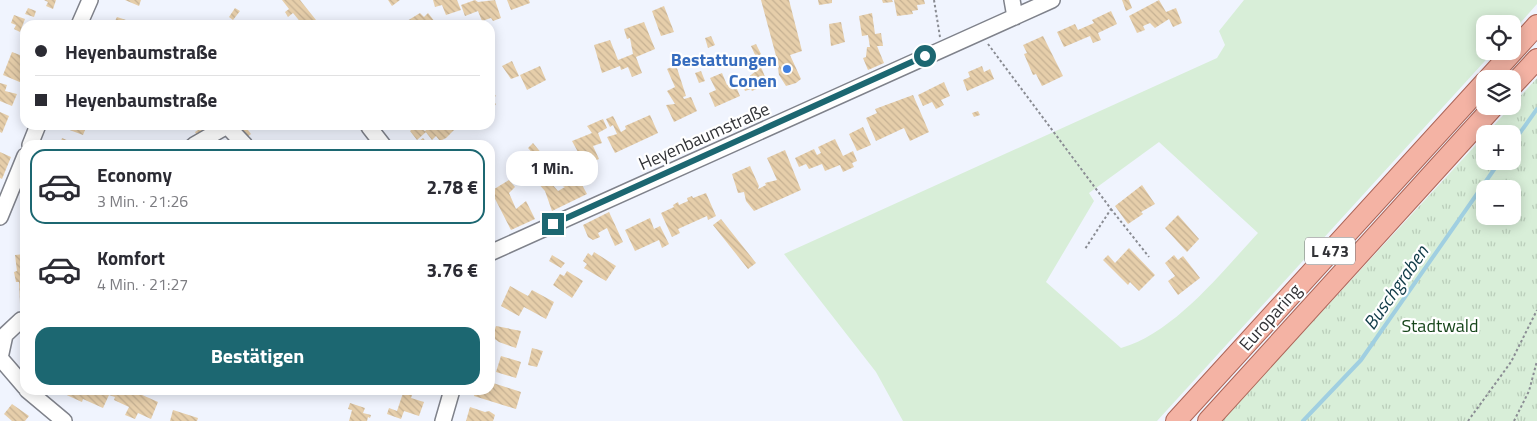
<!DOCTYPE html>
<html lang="de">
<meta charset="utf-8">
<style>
body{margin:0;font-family:"Titillium Web",sans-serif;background:#f7f7f7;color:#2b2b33;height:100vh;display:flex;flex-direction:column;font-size:19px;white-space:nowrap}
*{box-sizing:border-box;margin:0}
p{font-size:16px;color:#7c7c81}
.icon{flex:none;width:28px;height:28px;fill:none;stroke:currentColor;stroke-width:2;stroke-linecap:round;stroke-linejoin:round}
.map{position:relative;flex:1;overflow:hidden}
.panel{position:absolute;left:20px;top:140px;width:475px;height:255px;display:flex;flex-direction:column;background:#fff;border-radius:15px;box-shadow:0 2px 12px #0003}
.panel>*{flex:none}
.top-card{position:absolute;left:20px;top:20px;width:475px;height:110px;border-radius:15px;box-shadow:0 2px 12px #0003;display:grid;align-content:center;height:110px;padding:0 15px;background:#fff}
.tools{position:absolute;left:1476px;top:15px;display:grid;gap:10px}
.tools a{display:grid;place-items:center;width:45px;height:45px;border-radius:10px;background:#fff;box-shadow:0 2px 12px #0003;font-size:25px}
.end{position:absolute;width:22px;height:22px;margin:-11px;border:6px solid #1c6771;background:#fff;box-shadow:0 0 0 2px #fff}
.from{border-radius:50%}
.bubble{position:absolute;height:35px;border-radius:15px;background:#fff;box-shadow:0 2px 12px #0003;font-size:16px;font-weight:700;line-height:35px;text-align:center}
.top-card b{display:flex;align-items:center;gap:18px;height:48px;font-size:19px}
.top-card b+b{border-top:1px solid #e1e1e2}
.top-card i{width:12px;height:12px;background:#2b2b33}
ul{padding:9px 0 0;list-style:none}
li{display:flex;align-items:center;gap:15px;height:75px;margin:0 10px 8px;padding:0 5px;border:2px solid transparent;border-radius:15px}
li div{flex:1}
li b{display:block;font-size:19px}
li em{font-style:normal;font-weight:700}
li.active{border-color:#1c6771}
li>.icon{width:45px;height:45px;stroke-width:1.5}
.button{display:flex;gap:10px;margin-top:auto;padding:10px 15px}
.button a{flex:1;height:58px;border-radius:15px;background:#1c6771;color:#fff;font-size:20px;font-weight:700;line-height:58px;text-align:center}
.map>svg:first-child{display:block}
.grass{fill:#d8eed8;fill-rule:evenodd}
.park{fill:url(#park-tufts);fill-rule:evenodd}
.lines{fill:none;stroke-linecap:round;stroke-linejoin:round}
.stream{stroke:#a0cfe1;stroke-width:4}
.building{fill:url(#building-back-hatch)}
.minor-casing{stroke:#7f828b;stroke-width:18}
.major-casing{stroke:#ab6557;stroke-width:22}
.path{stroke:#8a8c93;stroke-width:2;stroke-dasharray:2.5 2.5;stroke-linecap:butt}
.minor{stroke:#fff;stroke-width:15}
.major{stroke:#f4b3a4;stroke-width:20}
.route{stroke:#1c6771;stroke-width:6}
.shop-dot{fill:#3f7fe0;stroke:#fff;stroke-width:2}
.labels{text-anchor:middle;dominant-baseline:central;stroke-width:4.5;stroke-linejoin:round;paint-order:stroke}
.shield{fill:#fff;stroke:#707073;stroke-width:1}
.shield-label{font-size:16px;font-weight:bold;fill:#323337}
.shop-label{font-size:18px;font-weight:bold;fill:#366cbe;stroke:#fff;text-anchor:end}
.street-label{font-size:18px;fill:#323337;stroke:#fff}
.park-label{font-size:18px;fill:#17451b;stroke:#fff}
.water-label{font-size:19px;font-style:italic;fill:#103b48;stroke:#fff}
</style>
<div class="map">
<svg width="1537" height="421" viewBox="0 0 1537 421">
<defs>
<pattern id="park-tufts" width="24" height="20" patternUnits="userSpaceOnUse" patternTransform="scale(1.25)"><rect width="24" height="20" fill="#d8eed8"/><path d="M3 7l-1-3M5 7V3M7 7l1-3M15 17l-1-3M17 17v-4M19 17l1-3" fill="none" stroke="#bacdba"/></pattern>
<pattern id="building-back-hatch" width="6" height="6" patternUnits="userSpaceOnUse" patternTransform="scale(1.25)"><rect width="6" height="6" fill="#e6ceaa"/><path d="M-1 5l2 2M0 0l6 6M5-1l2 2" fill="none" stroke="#c6b193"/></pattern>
</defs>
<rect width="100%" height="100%" fill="#f0f4fe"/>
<path class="grass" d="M1244,0H1537V4L1513,31L1512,24H1485V51H1494L1157,421H903L876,372L784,254L1217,58L1225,45L1219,31ZM1159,142L1258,233C1221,273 1174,333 1121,348L1046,282L1094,201L1089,193Z"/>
<path class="park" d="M1537,78V421H1221L1485,135V161H1512V134H1486ZM1485,189H1512V216H1485Z"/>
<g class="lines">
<path class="stream" d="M1512,144L1537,109
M1303,421L1361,360L1500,161"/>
</g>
<path class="building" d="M44,0H56L53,9L46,6L48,2Z
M125,0H141L139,6Z
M282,0H300L320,25H303L293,13L288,17L285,12L289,9Z
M388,0H400L392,6Z
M433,0H457L461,10L446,15L442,5L435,7Z
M475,0L478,2L495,0L501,18L493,21L491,18L482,21L478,11L465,16L461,5Z
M507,0H529L530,3L511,10Z
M761,0H789L802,51L790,55L801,79L796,83L786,86L779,75L778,68L779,67Z
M818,0H832V3L819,5Z
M882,0H892L893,2L883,3Z
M894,0H924L925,4L917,5L918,10L912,11L913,14L897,16Z
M1122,0H1129L1132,8L1126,11Z
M1159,0L1166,12L1176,8L1182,23L1173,27L1169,19L1155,28L1150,23L1143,26L1145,30L1137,33L1129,16Z
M664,6L674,32L661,36L652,11Z
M28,8L36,11L34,17L25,14Z
M235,8L240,11L233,20L229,17Z
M1111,11L1117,24L1098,33L1101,40L1093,43L1090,36L1064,47L1057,32L1075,24L1078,30L1094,23L1092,20Z
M420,13L424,17L428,13L435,22L431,25H401L404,20L407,21Z
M872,13L875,34L881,33L883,46H877L884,63L868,70L863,58L866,57L867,47H870L868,35L862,36L859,16Z
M14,15L25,19L20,32L14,29L16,25L11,23Z
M117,17L129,21L130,25H113Z
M644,22L655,49L636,57L642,73L632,77L628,67L621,70L620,66L602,73L594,45L610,40L618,60L633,54L630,38L627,39L624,29Z
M841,22L845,42L831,46L829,24Z
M711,36L715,45L708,48L705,38Z
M1043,36L1063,76L1042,86L1036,74L1033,75L1024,54L1027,53L1023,45Z
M756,44L761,54L756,57L751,46Z
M12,52L25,57V76L22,83L3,75Z
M512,61L519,76L511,79L502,66Z
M676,65L686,96L683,97L684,99L691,97L697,111L674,122L666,105L675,104L667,91L675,87L667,69Z
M540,66L546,80L527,90L520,75Z
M982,66L984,72L990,69L994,79L967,91L963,80L970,77L968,72Z
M761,67L768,84L752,91L751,89L745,91L742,82Z
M701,71L705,81L699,83L695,73Z
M722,73L727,85L734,82L740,96L715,107L709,93L716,90L710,78Z
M944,82L950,96L941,100L944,105L936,109L932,102L923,106L918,95Z
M0,83L7,85L5,91L17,94L12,106L0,101Z
M490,89L496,96L491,99L496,104L490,112Z
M913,95L929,132L910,141L904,128L876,141L866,118L877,113L875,109Z
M978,111L980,115L974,117L972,113Z
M0,112L9,116L2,133L0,132Z
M650,115L658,133L615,153L607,137L617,134L613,125L610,127L606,119L613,116L621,132L626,129L625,126Z
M603,119L607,128L598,133L602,143L593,146L599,159L585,165L572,141L592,133L587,126Z
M68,125H87L83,135L67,129Z
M206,125H210L212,128L198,137L195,132Z
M244,125L251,134L246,138L240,129Z
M417,125L426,132L417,140L410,131Z
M426,125H457L458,126L446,138L440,141L436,136L432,140L425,131L429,128Z
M863,127L871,145L857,151L849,134Z
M62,138L78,145H60Z
M423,138L429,145H414Z
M835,139L843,156L853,151L857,161L852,163L854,167L843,172L840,165L825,171L822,164L809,169L806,164L799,167L795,158L814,149L817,155L821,153L818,147Z
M533,143L561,177L567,172L576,182L580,181L587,194L552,211L545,191L537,182L545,176L558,191L565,187L560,185L542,165L531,174L524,166L535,156L528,148Z
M785,150L801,190L754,211L746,201L744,192L738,193L732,174L750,166L759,186L758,189L766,185L765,183L777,180L767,158Z
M0,152L11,157L2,179L0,178Z
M509,180L515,187L509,193L516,209L526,201L535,219L511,230L491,191Z
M1142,185L1155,204L1141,212L1143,214L1128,224L1115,206Z
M706,193L716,216L708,220L707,216L678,229L680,233L672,237L661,213L674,207L673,205L678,202L679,205L688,201L687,198L692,196L693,198Z
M609,212L623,242L615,246L607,228L598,233L600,237L593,240L588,237L583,225Z
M1178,215L1199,239L1187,252L1165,228Z
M650,218L654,229L660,226L669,244L662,248L659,240L635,251L625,230Z
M721,219L756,263L748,269L713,225Z
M1129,248L1155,275L1139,291L1130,282L1128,285L1103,260L1108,255L1115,263Z
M594,252L616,266L606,281L584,268L587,264L583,261L588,253L592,256Z
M25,254V304H20L19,282H16L14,272L17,271L15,255Z
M552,255L565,263L561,268L549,261Z
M1174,255L1178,260L1183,256L1200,278L1178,295L1168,281L1175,276L1165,263Z
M567,271L583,281L572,298L553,285L560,274L564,276Z
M510,286L528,296L532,290L554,302L546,319L524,307L519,316L501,306Z
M496,326L521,331L516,348L499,342L492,337Z
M532,348L543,351L537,367L528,365Z
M501,356L521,362L516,378L496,372Z
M490,382L521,392L516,409L474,396L476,390H490Z
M61,390H131L158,402L151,419L138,413L135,419L125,415L129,407L114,400L115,397L109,395L103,408L83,399L82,402L60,392Z
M404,390L413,392L411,398L424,402L419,416L404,411L401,419L387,414L389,408L397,411Z
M350,403L365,408L363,413L371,415L370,418L368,417L367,421H349L352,410L348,409Z
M12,404L29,416L25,421H12L4,414Z
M470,407L485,412L489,411L495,415L493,421H466Z
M173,410L198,418L197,421H170Z"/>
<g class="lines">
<defs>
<path id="minor" d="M1012,0L1015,17
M79,25L90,0
M369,127L383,145
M30,145L38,125
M194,145L227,126L245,145
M0,217L25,156
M490,253L1052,0
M0,358L5,335L21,320
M0,358L25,387
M27,390L64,421
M443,421L452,390"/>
<path id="major" d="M1488,79L1537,25
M1512,86L1537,59
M1176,421L1485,82
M1208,421L1494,106"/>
</defs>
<use href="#minor" class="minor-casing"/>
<use href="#major" class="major-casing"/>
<path class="path" d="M934,0L940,37
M988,44L1111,209L1085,249
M1111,209L1149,257
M1468,421L1511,362L1537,310
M1514,421L1529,391L1537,361"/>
<use href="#minor" class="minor"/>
<use href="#major" class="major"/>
</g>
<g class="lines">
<path class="route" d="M553,224L925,56"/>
</g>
<circle class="shop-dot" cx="787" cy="69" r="5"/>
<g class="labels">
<rect class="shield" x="1305" y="237.5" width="50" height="27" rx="4"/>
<g class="shield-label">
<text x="1330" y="251">L 473</text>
</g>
<g class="shop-label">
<text x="777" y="59">Bestattungen<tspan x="777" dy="21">Conen</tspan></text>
</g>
<g class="street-label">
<text transform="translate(704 136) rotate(-24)">Heyenbaumstraße</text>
<text transform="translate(1270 317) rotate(-48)">Europaring</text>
</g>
<g class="park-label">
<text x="1440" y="325">Stadtwald</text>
</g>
<g class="water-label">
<text transform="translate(1395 287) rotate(-55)">Buschgraben</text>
</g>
</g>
</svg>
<div class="tools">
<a><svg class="icon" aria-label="locate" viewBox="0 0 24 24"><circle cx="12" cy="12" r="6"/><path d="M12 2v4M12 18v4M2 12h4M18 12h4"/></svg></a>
<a><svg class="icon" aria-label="layers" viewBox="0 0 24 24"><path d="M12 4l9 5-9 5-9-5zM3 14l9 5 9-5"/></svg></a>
<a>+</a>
<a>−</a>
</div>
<i class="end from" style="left:925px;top:56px"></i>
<i class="end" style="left:553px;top:224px"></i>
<div class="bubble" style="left:506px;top:151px;width:92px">1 Min.</div>
<div class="top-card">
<b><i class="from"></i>Heyenbaumstraße</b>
<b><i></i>Heyenbaumstraße</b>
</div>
<section class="panel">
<ul>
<li class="active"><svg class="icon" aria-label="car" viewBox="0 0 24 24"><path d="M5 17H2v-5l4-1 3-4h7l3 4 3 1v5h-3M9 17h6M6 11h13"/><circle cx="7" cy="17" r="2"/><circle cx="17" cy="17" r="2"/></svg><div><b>Economy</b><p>3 Min. · 21:26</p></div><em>2.78 €</em></li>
<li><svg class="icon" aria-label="car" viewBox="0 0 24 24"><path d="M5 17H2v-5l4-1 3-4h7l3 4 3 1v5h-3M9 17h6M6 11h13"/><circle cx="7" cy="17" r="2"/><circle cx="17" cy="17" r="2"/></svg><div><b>Komfort</b><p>4 Min. · 21:27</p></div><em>3.76 €</em></li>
</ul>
<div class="button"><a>Bestätigen</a></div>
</section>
</div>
